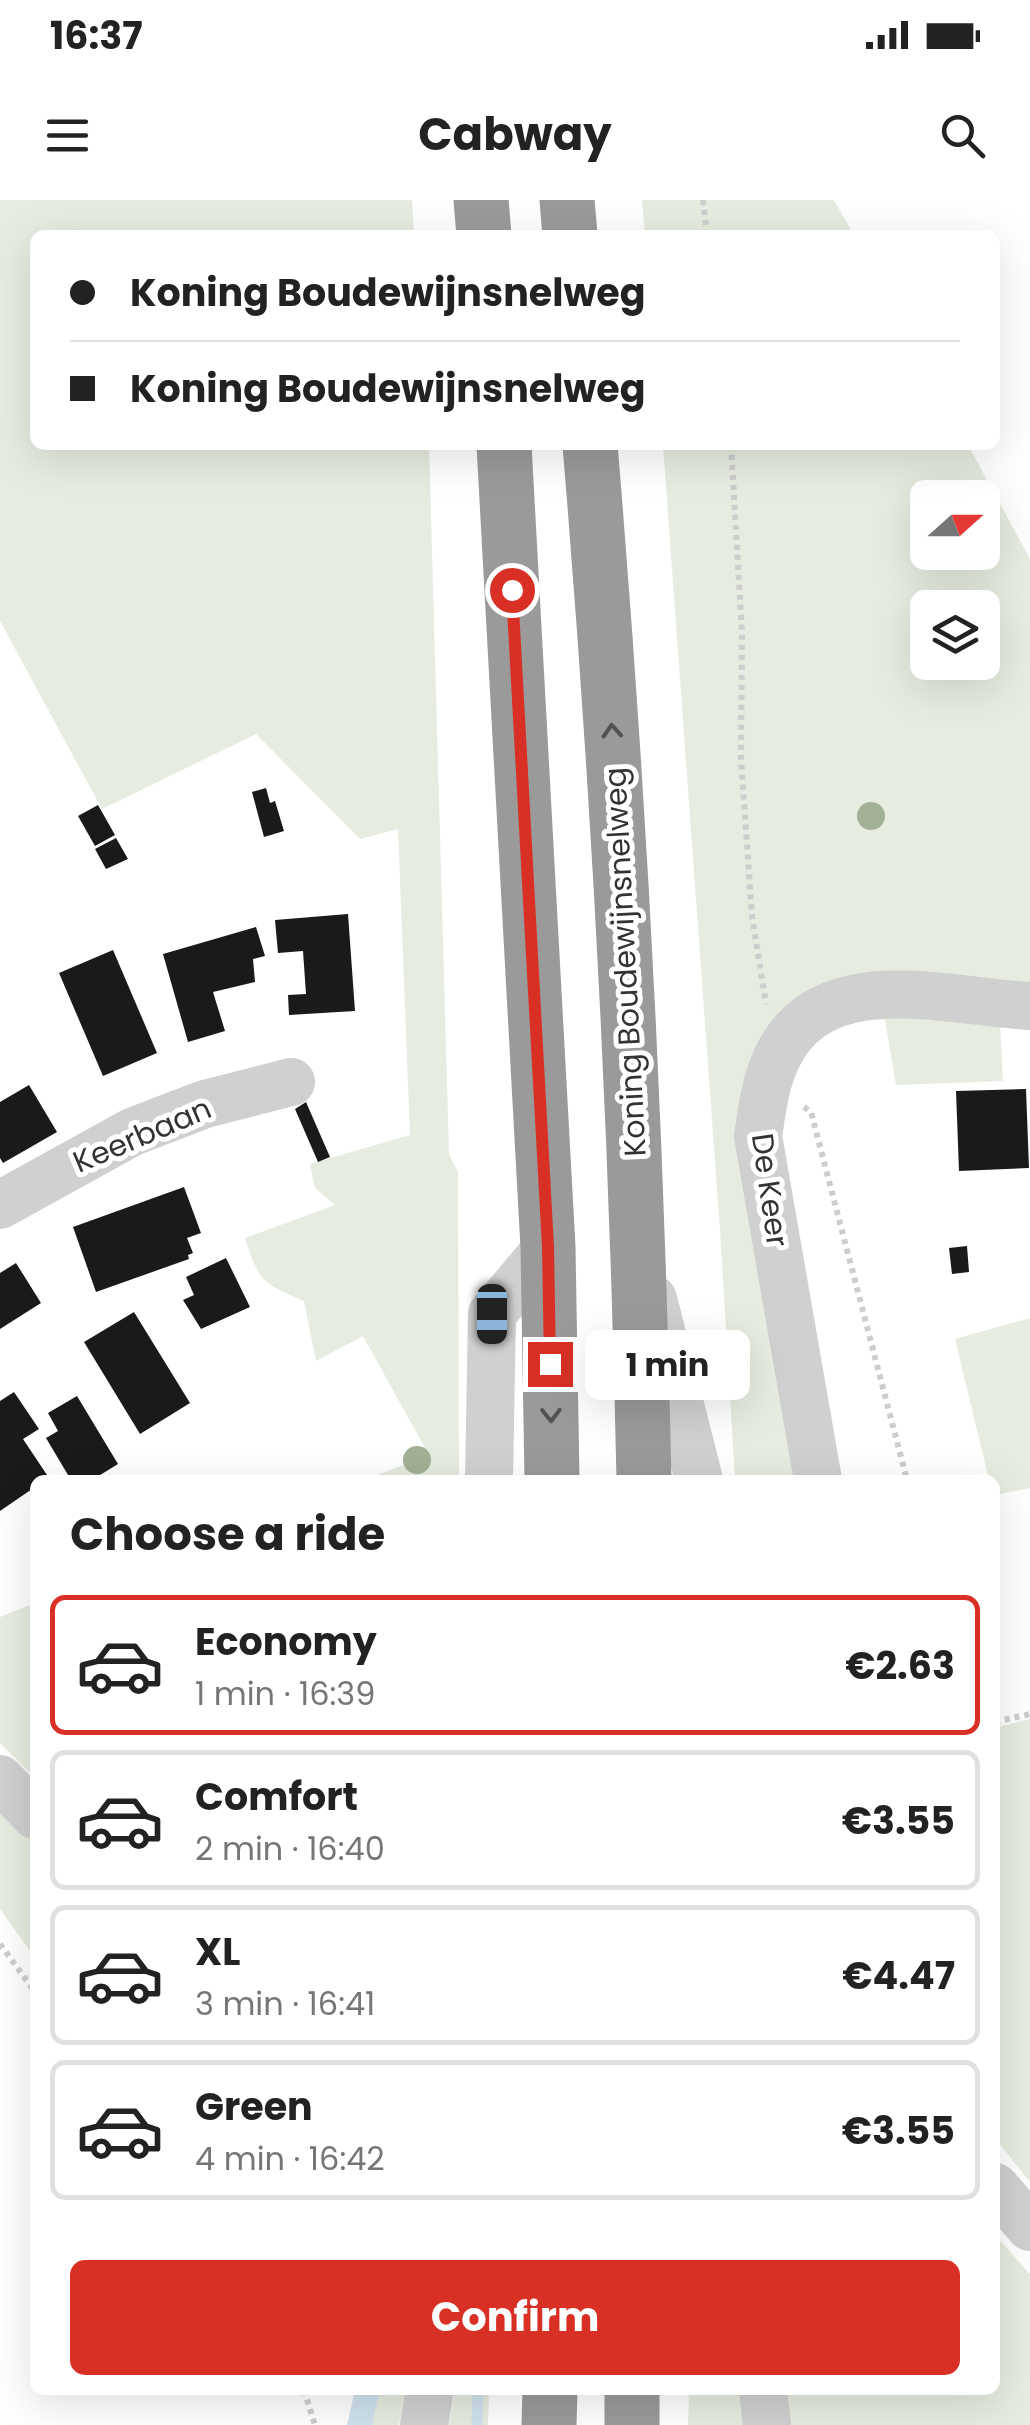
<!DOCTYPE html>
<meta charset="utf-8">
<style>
body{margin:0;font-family:Poppins,sans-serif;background:#f6f6f6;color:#222;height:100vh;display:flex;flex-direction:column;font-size:38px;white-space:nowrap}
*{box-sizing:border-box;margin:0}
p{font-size:32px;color:#767676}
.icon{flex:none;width:55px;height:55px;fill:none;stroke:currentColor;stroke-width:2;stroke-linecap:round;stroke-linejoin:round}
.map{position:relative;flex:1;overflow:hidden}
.side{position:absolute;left:30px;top:1275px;width:970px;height:920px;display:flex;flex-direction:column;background:#fff;border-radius:15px;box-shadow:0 10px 40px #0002}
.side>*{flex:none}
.banner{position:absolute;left:30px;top:30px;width:970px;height:220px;border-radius:15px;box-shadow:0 10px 40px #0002;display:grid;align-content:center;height:220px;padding:0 40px;background:#fff}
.needle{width:65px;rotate:69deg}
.buttons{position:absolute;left:910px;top:280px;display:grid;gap:20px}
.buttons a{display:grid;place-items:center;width:90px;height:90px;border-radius:15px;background:#fff;box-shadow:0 10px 40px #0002;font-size:50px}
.end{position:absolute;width:45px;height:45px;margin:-22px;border:12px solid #d93025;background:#fff;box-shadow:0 0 0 5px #fff}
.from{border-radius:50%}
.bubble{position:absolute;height:70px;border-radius:15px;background:#fff;box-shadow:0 10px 40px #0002;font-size:32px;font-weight:700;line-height:70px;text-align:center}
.car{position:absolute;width:30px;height:60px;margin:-30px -15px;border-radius:12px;box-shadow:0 0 8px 2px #0007;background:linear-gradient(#222 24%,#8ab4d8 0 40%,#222 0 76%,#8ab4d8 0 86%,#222 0)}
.banner b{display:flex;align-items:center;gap:35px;height:95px;font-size:38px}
.banner b+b{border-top:2px solid #e0e0e0}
.banner i{width:25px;height:25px;background:#222}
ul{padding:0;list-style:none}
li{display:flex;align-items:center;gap:30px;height:140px;margin:0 20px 15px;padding:0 20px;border:5px solid #e0e0e0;border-radius:15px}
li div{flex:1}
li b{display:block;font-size:38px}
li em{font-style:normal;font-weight:700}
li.on{border-color:#d93025}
li>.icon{width:90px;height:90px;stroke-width:1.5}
h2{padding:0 40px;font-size:45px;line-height:120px}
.primary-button{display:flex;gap:20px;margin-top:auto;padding:20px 40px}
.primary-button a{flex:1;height:115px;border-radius:15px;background:#d93025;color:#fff;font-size:40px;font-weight:700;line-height:115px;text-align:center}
.status{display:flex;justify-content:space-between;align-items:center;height:70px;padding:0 50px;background:#fff;direction:ltr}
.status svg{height:28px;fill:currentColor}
header{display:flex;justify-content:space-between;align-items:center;height:130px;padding:0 40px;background:#fff;font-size:45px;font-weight:700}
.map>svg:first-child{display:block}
.green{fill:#e6ecdf;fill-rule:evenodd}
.water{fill:#cfe2ee}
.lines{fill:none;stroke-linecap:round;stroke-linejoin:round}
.stream{stroke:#cfe2ee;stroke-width:11}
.building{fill:#1a1a1a}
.path{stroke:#cdcdcd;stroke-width:6;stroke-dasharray:5 5;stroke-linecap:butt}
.minor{stroke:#d0d0d0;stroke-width:48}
.highway{stroke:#9a9a9a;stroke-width:55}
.tree{fill:#a2b095}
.oneway{stroke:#525252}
.route{stroke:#d93025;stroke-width:12}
.labels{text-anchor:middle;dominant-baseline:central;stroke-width:10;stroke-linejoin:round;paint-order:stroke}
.street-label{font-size:30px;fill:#333;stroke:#fff}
</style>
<div class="status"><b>16:37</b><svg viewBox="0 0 49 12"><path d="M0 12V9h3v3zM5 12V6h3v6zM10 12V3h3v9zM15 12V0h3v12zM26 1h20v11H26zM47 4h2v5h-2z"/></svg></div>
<header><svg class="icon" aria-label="menu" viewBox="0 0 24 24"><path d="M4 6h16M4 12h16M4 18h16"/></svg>Cabway<svg class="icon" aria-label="search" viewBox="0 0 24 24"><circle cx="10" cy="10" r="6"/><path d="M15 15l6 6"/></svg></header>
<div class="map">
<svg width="1030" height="2225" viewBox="0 0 1030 2225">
<rect width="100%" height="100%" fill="#fff"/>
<path class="green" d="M0,0H412L414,35H35V245H429L449,954L458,972L459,1280H364L429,1255L363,1136L316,1161L304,1101C263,1084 258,1080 245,1038L335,1005L315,988L310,964L410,935L398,629L360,639L256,534L102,609L0,421Z
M642,0H834L854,35H645Z
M663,245H968L1030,359V792L980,789L765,841L797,1280H735L720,1030ZM928,298H982V352H928ZM928,408H982V462H928Z
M883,808L1000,822L1003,881L896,885Z
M1030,1118V1288L995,1295V1280H989L955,1139Z
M35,1403V1578L0,1543V1417Z
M1030,1519V1982L995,1938V1528Z
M0,1607L35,1644V1758L0,1709Z
M995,2035L1030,2074V2225H789L783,2190H995Z
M380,2190H406L399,2225H372Z
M455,2190H489L488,2225H449Z
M689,2190H747L752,2225H688Z"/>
<path class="water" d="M355,2190H380L372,2225H347Z"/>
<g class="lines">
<path class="stream" d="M477,2225L478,2190"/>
</g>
<path class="building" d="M266,588L270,603L275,601L284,631L264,637L252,592Z
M98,605L115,635L95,646L78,616Z
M116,638L128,659L106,669L95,649Z
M348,714L355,811L289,815L288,795L306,794L303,751L278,753L275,720Z
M256,727L265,756L253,759L255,782L213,792L225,831L188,842L163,754Z
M113,750L157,853L103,876L59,773Z
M29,885L57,932L3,963L0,958V902Z
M1026,889L1029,968L959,971L956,891Z
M306,902L330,957L318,962L295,909Z
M184,987L201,1033L187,1038L193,1053L188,1055L189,1059L96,1092L73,1027Z
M967,1046L969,1072L952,1074L949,1048Z
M226,1058L250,1107L201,1129L183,1100L194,1095L186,1077Z
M16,1063L41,1103L0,1129V1073Z
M134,1112L190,1203L140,1234L84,1142Z
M14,1192L39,1229L23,1239L49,1278L35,1280V1287L0,1311V1201Z
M77,1196L118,1264L92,1280H71L46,1238L58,1231L48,1213Z"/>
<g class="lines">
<path class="path" d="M703,0L707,35
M731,245L742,433L741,559L752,716L766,804
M804,907L811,912L907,1280
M995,1522L1030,1514
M0,1744L35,1792
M304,2190L315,2225"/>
<path class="minor" d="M0,1005L132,932L205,904L291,882
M653,1099L699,1280
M489,1280L492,1114L548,1047
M818,1280L758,936C761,918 763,899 768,882C803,757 937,801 1030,806
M0,1579L35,1615
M995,1987L1030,2027
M763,2190L767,2225
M424,2225L430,2190"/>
<path class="highway" d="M481,0L484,35
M567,0L570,35
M504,245L548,1047L552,1280
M590,245C619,590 637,934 644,1280
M549,2225L550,2190
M632,2225V2190"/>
</g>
<g class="tree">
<circle cx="871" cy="616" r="14"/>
<circle cx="417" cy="1260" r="14"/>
</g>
<defs><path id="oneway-chevron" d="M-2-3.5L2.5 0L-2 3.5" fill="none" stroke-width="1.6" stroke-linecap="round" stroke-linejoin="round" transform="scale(2.5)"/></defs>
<g class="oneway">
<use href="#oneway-chevron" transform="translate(612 531) rotate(-94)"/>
<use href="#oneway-chevron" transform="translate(551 1215) rotate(89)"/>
</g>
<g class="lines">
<path class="route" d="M512,390L548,1047L550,1164"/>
</g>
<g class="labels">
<g class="street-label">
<text transform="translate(625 762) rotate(-93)">Koning Boudewijnsnelweg</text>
<text transform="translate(142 935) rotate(-23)">Keerbaan</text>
<text transform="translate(770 990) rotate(82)">De Keer</text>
</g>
</g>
</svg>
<div class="buttons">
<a><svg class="needle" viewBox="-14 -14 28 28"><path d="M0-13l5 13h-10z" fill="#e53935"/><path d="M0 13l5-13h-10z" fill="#767676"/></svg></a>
<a><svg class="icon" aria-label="layers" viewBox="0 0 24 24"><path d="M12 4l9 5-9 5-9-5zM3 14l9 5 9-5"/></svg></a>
</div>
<i class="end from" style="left:512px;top:390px"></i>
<i class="end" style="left:550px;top:1164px"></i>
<div class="bubble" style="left:585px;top:1130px;width:165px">1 min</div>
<i class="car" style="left:492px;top:1114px;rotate:180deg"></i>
<div class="banner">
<b><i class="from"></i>Koning Boudewijnsnelweg</b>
<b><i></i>Koning Boudewijnsnelweg</b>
</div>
<section class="side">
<h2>Choose a ride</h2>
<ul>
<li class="on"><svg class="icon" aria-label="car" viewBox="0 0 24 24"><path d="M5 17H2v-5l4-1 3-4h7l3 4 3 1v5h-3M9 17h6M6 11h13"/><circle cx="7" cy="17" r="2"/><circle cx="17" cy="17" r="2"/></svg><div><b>Economy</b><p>1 min · 16:39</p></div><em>€2.63</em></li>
<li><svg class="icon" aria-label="car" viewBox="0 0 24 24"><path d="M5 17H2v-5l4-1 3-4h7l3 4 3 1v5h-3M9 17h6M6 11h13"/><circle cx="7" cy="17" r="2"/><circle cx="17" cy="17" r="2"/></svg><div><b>Comfort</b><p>2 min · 16:40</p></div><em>€3.55</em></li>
<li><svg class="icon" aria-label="car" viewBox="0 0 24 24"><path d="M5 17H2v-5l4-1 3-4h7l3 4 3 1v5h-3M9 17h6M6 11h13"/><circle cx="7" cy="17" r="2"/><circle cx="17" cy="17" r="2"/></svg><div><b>XL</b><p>3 min · 16:41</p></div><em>€4.47</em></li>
<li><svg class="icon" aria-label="car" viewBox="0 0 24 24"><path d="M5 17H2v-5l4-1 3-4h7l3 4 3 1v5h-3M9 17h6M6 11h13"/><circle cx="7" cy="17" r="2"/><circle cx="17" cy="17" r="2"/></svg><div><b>Green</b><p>4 min · 16:42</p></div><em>€3.55</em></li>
</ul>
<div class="primary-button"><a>Confirm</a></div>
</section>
</div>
